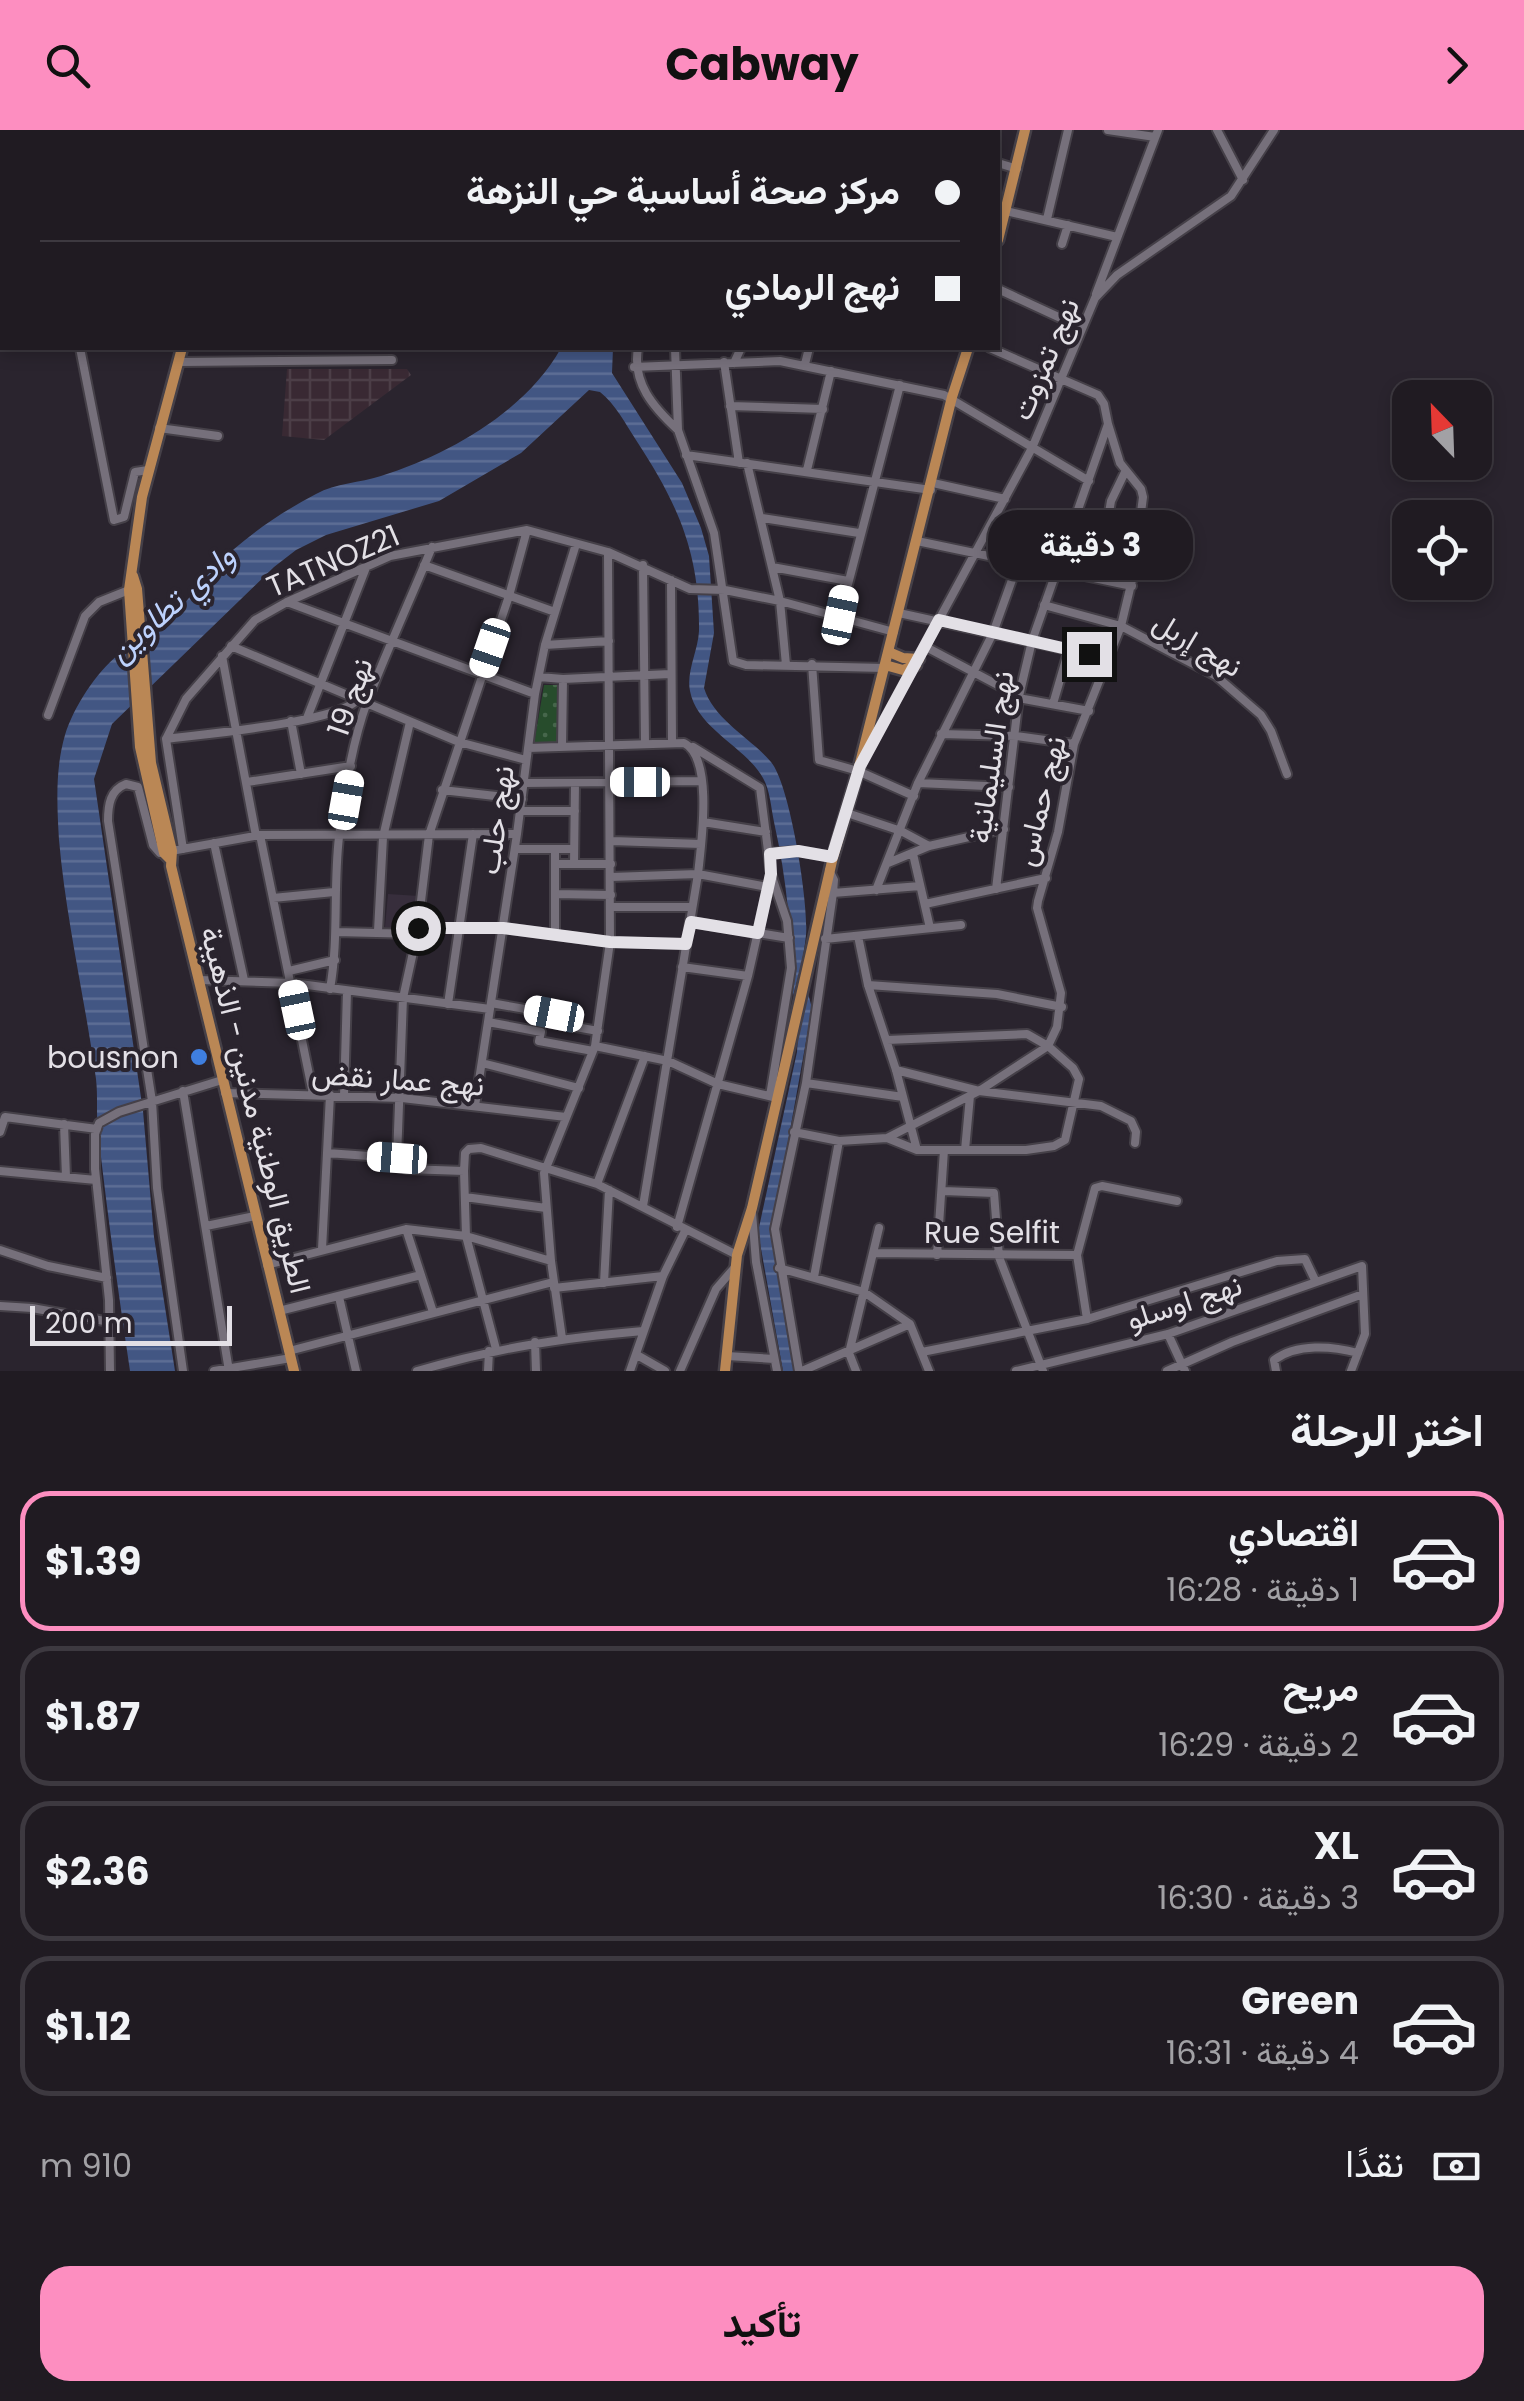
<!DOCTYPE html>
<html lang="ar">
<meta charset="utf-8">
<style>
body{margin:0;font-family:Poppins,Vazirmatn,sans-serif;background:#28242a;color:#f1f3f6;direction:rtl;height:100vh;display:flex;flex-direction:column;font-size:38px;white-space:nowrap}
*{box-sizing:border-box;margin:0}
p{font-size:32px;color:#a2a1a5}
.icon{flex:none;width:55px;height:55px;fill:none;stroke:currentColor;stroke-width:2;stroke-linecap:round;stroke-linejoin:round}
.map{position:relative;height:1241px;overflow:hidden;direction:ltr}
.side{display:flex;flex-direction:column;background:#201b22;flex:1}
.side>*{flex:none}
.guide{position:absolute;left:0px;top:0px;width:1000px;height:220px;box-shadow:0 5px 15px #0003,0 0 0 2px #3d3940;direction:rtl;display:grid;align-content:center;height:220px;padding:0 40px;background:#201b22}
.needle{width:65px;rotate:337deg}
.buttons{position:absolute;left:1392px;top:250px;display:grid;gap:20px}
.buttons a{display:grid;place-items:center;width:100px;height:100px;border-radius:20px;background:#201b22;box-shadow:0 5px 15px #0003,0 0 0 2px #3d3940;font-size:50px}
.scale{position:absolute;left:30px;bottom:25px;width:202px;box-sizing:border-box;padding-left:10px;border:5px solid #e3e0e6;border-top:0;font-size:28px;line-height:35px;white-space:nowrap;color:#e3e0e6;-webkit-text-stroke:8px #2a242e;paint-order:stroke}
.end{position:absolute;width:45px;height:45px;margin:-22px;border:12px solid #e3e0e6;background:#111;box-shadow:0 0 0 5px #111}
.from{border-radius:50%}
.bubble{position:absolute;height:70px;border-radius:30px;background:#201b22;box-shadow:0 5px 15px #0003,0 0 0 2px #3d3940;font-size:32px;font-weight:700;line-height:70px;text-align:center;direction:rtl}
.car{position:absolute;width:30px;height:60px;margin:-30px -15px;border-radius:12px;box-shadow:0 0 8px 2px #0007;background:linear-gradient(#fff 24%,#345 0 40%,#fff 0 76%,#345 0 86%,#fff 0)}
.guide b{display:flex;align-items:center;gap:35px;height:95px;font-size:38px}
.guide b+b{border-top:2px solid #3d3940}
.guide i{width:25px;height:25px;background:#f1f3f6}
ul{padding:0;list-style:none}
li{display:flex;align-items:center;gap:30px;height:140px;margin:0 20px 15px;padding:0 20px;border:5px solid #3d3940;border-radius:30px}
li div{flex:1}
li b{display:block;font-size:38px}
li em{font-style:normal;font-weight:700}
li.active{border-color:#fd8ec0}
li>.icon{width:90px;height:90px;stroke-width:1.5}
h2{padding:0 40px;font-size:45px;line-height:120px}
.pay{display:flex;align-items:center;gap:25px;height:110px;padding:0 40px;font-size:38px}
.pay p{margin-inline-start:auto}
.button{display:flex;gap:20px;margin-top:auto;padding:20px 40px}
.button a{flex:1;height:115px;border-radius:30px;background:#fd8ec0;color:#111;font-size:40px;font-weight:700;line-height:115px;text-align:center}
header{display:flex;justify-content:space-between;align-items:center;height:130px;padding:0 40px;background:#fd8ec0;color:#111;font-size:45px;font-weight:700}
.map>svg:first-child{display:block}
.industrial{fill:url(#industrial-grid)}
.built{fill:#372e3c}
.grass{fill:url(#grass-dots)}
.water{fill:url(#water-rules)}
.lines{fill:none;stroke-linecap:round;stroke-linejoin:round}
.minor-casing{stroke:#454048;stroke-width:12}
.major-casing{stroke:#454048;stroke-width:15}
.minor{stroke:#76707b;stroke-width:8}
.major{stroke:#ba8755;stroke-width:10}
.route{stroke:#e3e0e6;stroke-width:12}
.shop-dot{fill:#3f7fe0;stroke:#2a242e;stroke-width:4}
.labels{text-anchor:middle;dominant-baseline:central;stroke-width:8;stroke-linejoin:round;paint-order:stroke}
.street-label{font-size:30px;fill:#e3e0e6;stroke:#2a242e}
.poi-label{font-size:30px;fill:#e3e0e6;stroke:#2a242e;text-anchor:end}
.water-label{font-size:32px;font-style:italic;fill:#bdd2fd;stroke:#2a242e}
</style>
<header><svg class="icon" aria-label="forward" viewBox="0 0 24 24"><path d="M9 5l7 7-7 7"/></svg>Cabway<svg class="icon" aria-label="search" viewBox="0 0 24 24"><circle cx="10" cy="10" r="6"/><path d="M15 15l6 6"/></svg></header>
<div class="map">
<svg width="1524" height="1241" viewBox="0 0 1524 1241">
<defs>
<pattern id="industrial-grid" width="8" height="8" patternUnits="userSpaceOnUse" patternTransform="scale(2.5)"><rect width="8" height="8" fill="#392933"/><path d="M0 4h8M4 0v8" fill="none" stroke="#4c3e47"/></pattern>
<pattern id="grass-dots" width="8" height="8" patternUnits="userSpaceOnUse" patternTransform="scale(2.5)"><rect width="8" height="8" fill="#274c2c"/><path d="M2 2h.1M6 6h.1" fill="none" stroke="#46664b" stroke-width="1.8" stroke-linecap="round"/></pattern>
<pattern id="water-rules" width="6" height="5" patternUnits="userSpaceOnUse" patternTransform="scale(2.5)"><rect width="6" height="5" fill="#425683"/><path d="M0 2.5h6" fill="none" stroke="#5d6e95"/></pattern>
</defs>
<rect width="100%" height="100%" fill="#2a242e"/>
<path class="industrial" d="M287,239H407L411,245L324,310L282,306Z"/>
<path class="built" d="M388,764L419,766L414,800L385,797Z"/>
<path class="grass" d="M544,555H561L560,615L534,614Z"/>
<path class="water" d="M561,218H613L612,243L682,353L701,398L709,426L714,503L704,558C714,590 751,608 771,632C790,654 809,775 806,805C804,826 799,845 793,866C792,807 787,750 774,692C771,678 770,660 763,648C745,616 697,599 690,561C686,542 698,521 699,501C700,423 678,374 636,310C625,293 616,275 600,262L589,260L521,323L439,371L326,405L296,420L274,437L112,594L94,649L143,981L154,1107L175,1241H130C118,1161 107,1081 98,1001C96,984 98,966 96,949C85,869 66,790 59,710C57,675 55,639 65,605C74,576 96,543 119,524C133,513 151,509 164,496C182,479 196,457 213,439C243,408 278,384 316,364C336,353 360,353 381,346C449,325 527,280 561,218Z
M807,860L812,878L773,1095L772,1109L797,1241H783L758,1102L797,922L799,888Z"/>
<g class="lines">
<defs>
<path id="minor" d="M151,0V2
M1108,0L1155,7
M1217,0L1243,50
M701,2L702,0
M748,2L749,0
M804,2L805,0
M861,2L862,0
M998,33L1017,39
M1006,81L1117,107
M0,86L2,89
M1047,89L1068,0
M1062,114L1068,95
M998,159L1080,197
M1096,164L1158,0
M80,218L114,390L124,387L135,342L148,340
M638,218C632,253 653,277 678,300
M675,218L678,300L714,403L733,531L746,535L885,538
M990,218L1098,265L1104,274L1108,294L1032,511L1019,566L996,759
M178,232L392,230
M724,232L739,333
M734,233L741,218
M805,234L809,218
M634,237L780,231L944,265L1089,351
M730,276L823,279
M159,298L218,306
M686,325L931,360
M747,333L780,471L786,535
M807,340L831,241
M1125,342L1111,371L1105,406L1107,411L1117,417H1135
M933,353L1005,369
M762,388L859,403
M917,411L1132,456
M424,435L555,482
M643,435L645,613
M772,437L848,451
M671,450L672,613
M287,472L535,564
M1044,475L1121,496L1216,546L1261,585L1271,601L1287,644
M899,483L1109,529
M840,485L900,255
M545,515L609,511
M231,516L459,612L526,630
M926,517L1024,569L1089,581
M222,526L256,706
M812,534L819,630L858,641L914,666
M539,547L563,549L670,544
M1053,574L1069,519
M48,585L85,486L99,472L129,460
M307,588L367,435
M291,591L301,644
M941,604L1016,606L1074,614
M166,609C203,604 333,593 356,571
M562,617L563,549
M528,618L684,613C714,628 701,715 698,744L643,1076
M864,628L1032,318L1095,168L1117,145L1231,66L1274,0
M247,652L351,636
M524,653L701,651
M918,653L1009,657
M442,660L522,669
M520,681H575
M847,683L901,701L929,716
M703,692L766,702
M260,705L313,964
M612,711L701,714
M214,713L244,850
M183,719L166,609L186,569L255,490L287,472L390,426L527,400L608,422L690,459L725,460L780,471L894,502
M515,719H574
M770,723L798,721L833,727
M913,724L930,798
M888,733L929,716L1004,699
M555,734H611
M574,734L575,653
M611,747L698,744L767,757
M876,760L918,653L993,503L1018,433
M833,763L920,756
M555,764L611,765
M273,768L334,762
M925,774L1046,748
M611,777H692
M691,792L789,808
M418,798H503L610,812L686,814
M378,801L383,707L410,592
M336,802L417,804
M555,804V719
M858,806L868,855L896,940L917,1020
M825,809L961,795
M682,837L748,846
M289,841L335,830
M199,850L292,853L490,879
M868,855L997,864L1062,877
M330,859C339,808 333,758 339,707C344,663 352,613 367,572C387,520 411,468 432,417
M491,873L553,884L554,893L598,901
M448,874L473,704
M488,892L541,902L539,911L593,921
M887,910L1027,904L1048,916L979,961L887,1008
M595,916L668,931L718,954L773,967
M482,933L579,958
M896,940L979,961L1101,976L1131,991L1136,1002L1135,1013
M806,953L903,967
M183,961L229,1241
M225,963L402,968L566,987
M344,966L347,861
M770,966L791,838L787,791L771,744
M475,976L517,704L535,564L545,515L576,414
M64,994L66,1047
M0,1002L5,987L97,999
M794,1002L839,1011L887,1008L917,1020H1026L1054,1016L1065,1010L1079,949L1073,938L1048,916L1057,897L1061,863L1037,778L1038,771L1058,702L1074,614L1121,496L1133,446L1143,367L1141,359L1120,333L1108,294
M965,1020L970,966
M327,1023L397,1028
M0,1041L96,1050
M464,1041L406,1039L397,1028L403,868L417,804L429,705L509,466L527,400
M597,1054L645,926
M944,1061L994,1063L999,1127L1043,1241
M465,1067L546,1078
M752,1083L756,1132L777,1241
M206,1096L255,1086
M677,1097L748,846L771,744L760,658L693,617
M406,1099L433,1182
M322,1119L330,965
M0,1120L48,1136L107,1148
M873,1123L1077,1125L1095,1058L1102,1056L1177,1071
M937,1125L944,1020
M1077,1125L1087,1189
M267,1135L406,1099L466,1106L551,1131
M779,1138L864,1162L910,1194L929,1241
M814,1147L839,1011
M604,1153L609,1060
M554,1158L663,1146
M339,1167L356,1241
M0,1176L32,1178L110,1192
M279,1181L421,1145
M1168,1204L1185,1241
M562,1208L551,1131L544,1043L595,916L610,812L608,422
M535,1212L536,1241
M496,1219L466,1106L464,1041L465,1023L469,1019L481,1018L597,1054L737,1125
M289,1221L553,1152
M922,1222L1087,1189L1277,1131L1305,1129L1315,1150
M637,1225L665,1241
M727,1226L774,1229
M110,1241L109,1170L95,1039V1004L99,993L119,982L222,950
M183,1241L157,1058L152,971L108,691C108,675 110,660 126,654L138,657L153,715L160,723L260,705L517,704
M214,1241L291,1228
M417,1241C496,1218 562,1208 643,1201
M488,1241L489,1221
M630,1241L663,1146L685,1101
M680,1241L716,1159L736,1136
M799,1241L775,1099L806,953L833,763L834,750L829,740
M802,1241L910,1194
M856,1241L849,1223L879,1098
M1016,1241L1168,1204L1362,1136L1365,1204L1351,1241
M1167,1241L1232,1212L1363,1164
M1276,1241L1274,1230C1297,1213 1332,1216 1358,1223"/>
<path id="major" d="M215,0L216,2
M235,2V0
M998,110L1025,0
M133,446L137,459L151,633L172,721L171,736L294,1241
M889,522L903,528L919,529
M885,535L903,540L916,535
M170,729L164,723L140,617L129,460L142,367L182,218
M725,1241L737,1125L752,1078L833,727L858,641L952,267L968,218"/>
</defs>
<use href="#minor" class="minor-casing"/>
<use href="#major" class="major-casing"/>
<use href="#minor" class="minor"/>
<use href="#major" class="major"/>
</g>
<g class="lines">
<path class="route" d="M418,798H503L610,812L686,814L691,792L758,803L771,744L770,724L798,721L832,727L860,636L939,490L1089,524"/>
</g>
<circle class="shop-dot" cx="199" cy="927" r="10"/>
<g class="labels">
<g class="street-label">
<text transform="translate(1045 229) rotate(-67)">نهج تمزوت</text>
<text transform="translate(333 431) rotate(-23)">TATNOZ21</text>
<text transform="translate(1198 514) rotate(31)">نهج إربل</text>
<text transform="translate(350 567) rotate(-71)">نهج 19</text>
<text transform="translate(991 627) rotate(-82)">نهج السليمانية</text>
<text transform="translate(1040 671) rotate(-76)">نهج حماس</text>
<text transform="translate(496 690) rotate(-82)">نهج حلب</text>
<text transform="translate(398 949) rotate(4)">نهج عمار نقض</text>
<text transform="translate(256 980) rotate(76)">الطريق الوطنية مدنين - الذهيبة</text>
<text x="992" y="1102">Rue Selfit</text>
<text transform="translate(1184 1172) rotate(-18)">نهج اوسلو</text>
</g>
<g class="poi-label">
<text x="179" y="927">bousnon</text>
</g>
<g class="water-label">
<text transform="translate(171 473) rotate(-42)">وادي تطاوين</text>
</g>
</g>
</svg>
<div class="buttons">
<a><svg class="needle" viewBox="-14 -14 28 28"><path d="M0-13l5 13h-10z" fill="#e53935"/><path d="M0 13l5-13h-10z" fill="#a2a1a5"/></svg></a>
<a><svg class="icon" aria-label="locate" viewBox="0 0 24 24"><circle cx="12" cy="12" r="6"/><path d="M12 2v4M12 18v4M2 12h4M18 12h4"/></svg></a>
</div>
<div class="scale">200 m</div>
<i class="end from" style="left:418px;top:798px"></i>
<i class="end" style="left:1089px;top:524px"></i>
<div class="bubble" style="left:988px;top:380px;width:205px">3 دقيقة</div>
<i class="car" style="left:840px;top:485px;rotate:12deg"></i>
<i class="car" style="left:490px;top:518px;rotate:199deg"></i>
<i class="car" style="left:640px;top:652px;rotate:270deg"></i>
<i class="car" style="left:346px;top:670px;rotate:10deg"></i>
<i class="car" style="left:297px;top:880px;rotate:348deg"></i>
<i class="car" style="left:554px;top:884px;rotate:281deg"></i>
<i class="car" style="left:397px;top:1028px;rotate:274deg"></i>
<div class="guide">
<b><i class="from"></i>مركز صحة أساسية حي النزهة</b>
<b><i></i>نهج الرمادي</b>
</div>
</div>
<section class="side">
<h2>اختر الرحلة</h2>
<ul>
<li class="active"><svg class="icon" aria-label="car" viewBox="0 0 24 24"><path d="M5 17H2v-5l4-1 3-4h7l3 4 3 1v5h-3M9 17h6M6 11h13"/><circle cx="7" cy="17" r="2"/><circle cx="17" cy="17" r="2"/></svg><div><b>اقتصادي</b><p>1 دقيقة · 16:28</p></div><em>$1.39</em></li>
<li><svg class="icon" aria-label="car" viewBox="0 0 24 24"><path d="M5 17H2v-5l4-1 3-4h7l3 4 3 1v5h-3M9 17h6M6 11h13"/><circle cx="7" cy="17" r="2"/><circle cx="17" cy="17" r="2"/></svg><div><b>مريح</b><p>2 دقيقة · 16:29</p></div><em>$1.87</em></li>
<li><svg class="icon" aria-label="car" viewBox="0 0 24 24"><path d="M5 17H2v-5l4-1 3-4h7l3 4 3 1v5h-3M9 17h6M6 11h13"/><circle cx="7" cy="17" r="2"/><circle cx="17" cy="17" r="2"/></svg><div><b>XL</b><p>3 دقيقة · 16:30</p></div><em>$2.36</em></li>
<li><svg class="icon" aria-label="car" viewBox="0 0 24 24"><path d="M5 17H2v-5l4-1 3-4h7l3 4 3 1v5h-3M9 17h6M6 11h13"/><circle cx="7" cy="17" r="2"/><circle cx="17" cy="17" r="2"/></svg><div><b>Green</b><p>4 دقيقة · 16:31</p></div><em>$1.12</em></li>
</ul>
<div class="pay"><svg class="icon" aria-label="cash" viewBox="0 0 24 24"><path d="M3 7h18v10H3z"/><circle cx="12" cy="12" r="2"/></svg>نقدًا<p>910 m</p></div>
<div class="button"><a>تأكيد</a></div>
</section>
